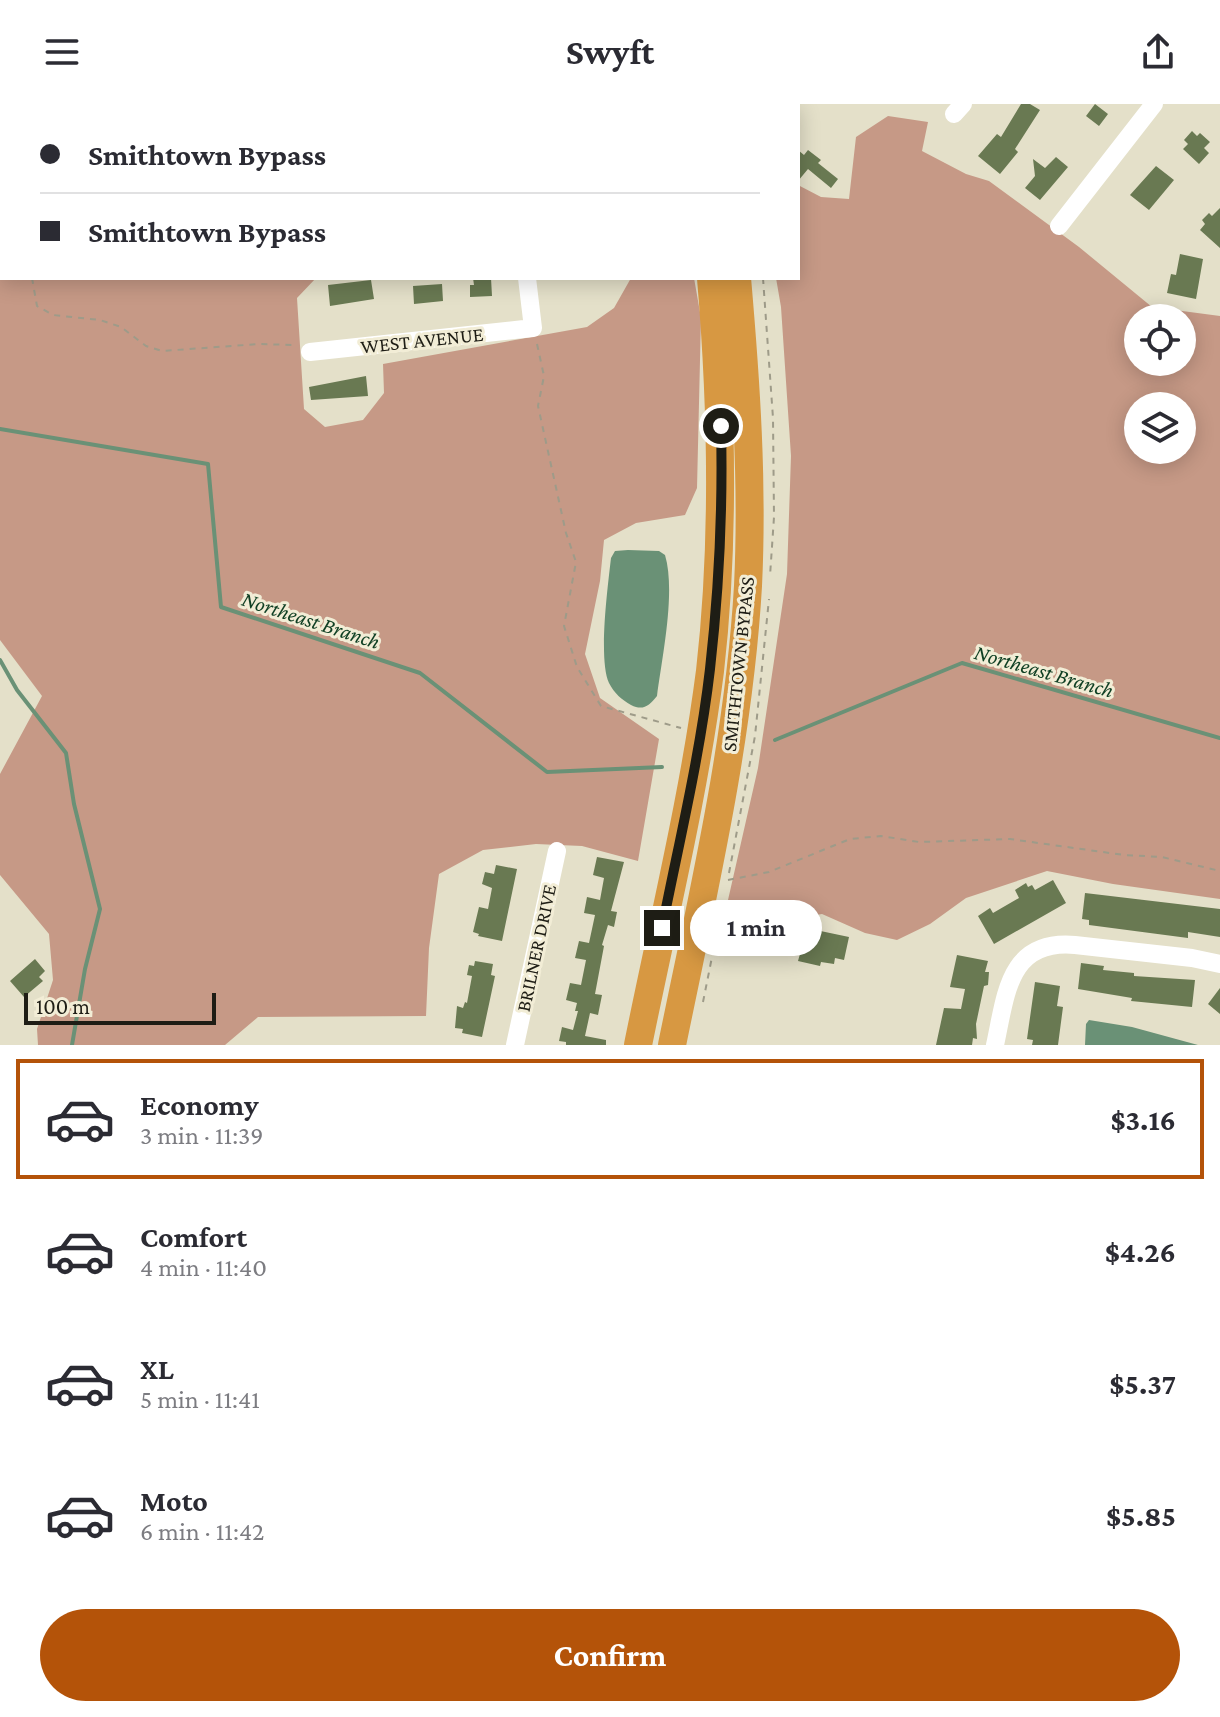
<!DOCTYPE html>
<meta charset="utf-8">
<style>
body{margin:0;font-family:"Crimson Pro",serif;background:#f2f2f3;color:#2b2b33;height:100vh;display:flex;flex-direction:column;font-size:30px;white-space:nowrap}
*{box-sizing:border-box;margin:0}
p{font-size:26px;color:#7c7c81}
.icon{flex:none;width:44px;height:44px;fill:none;stroke:currentColor;stroke-width:2;stroke-linecap:round;stroke-linejoin:round}
.map{position:relative;height:941px;overflow:hidden}
.panel{display:flex;flex-direction:column;background:#fff;flex:1}
.panel>*{flex:none}
.top-card{position:absolute;left:0px;top:0px;width:800px;height:176px;box-shadow:0 4px 20px #0003;display:grid;align-content:center;height:176px;padding:0 40px;background:#fff}
.tools{position:absolute;left:1124px;top:200px;display:grid;gap:16px}
.tools a{display:grid;place-items:center;width:72px;height:72px;border-radius:50%;background:#fff;box-shadow:0 4px 20px #0003;font-size:40px}
.scale{position:absolute;left:24px;bottom:20px;width:192px;box-sizing:border-box;padding-left:8px;border:4px solid #1e1d15;border-top:0;font-size:22px;line-height:28px;white-space:nowrap;color:#1e1d15;-webkit-text-stroke:6px #f2edd6;paint-order:stroke}
.end{position:absolute;width:36px;height:36px;margin:-18px;border:10px solid #1e1d15;background:#fff;box-shadow:0 0 0 4px #fff}
.from{border-radius:50%}
.bubble{position:absolute;height:56px;border-radius:28px;background:#fff;box-shadow:0 4px 20px #0003;font-size:26px;font-weight:700;line-height:56px;text-align:center}
.top-card b{display:flex;align-items:center;gap:28px;height:76px;font-size:30px}
.top-card b+b{border-top:2px solid #e1e1e2}
.top-card i{width:20px;height:20px;background:#2b2b33}
ul{padding:14px 0 0;list-style:none}
li{display:flex;align-items:center;gap:24px;height:120px;margin:0 16px 12px;padding:0 24px;border:4px solid transparent;border-radius:0px}
li div{flex:1}
li b{display:block;font-size:30px}
li em{font-style:normal;font-weight:700}
li.active{border-color:#b45309}
li>.icon{width:72px;height:72px;stroke-width:1.5}
.cta{display:flex;gap:16px;margin-top:auto;padding:16px 40px}
.cta a{flex:1;height:92px;border-radius:48px;background:#b45309;color:#fff;font-size:32px;font-weight:700;line-height:92px;text-align:center}
header{display:flex;justify-content:space-between;align-items:center;height:104px;padding:0 40px;background:#fff;font-size:36px;font-weight:700}
.map>svg:first-child{display:block}
.forest{fill:#c69986;fill-rule:evenodd}
.water{fill:#6a9176}
.lines{fill:none;stroke-linecap:round;stroke-linejoin:round}
.stream{stroke:#6a9176;stroke-width:4}
.building{fill:#697952}
.path{stroke:#9e9b89;stroke-width:2;stroke-dasharray:6 6;stroke-linecap:butt}
.minor{stroke:#fff;stroke-width:18}
.highway{stroke:#d79842;stroke-width:28}
.route{stroke:#1e1d15;stroke-width:10}
.labels{text-anchor:middle;dominant-baseline:central;stroke-width:6;stroke-linejoin:round;paint-order:stroke}
.street-label{font-size:20px;fill:#1e1d15;stroke:#f2edd6}
.water-label{font-size:22px;font-style:italic;fill:#0f3f23;stroke:#f2edd6}
</style>
<header><svg class="icon" aria-label="menu" viewBox="0 0 24 24"><path d="M4 6h16M4 12h16M4 18h16"/></svg>Swyft<svg class="icon" aria-label="share" viewBox="0 0 24 24"><path d="M12 15V3M7 8l5-5 5 5M5 13v7h14v-7"/></svg></header>
<div class="map">
<svg width="1220" height="941" viewBox="0 0 1220 941">
<rect width="100%" height="100%" fill="#e4e0c9"/>
<path class="forest" d="M0,0H375V2H2V174H316L297,194L304,305L325,323L363,316L384,289L383,260L587,223L614,204L631,174H694L701,214L697,384L685,411L636,419L604,436L600,477L585,550L600,594L659,635L638,757L582,742L536,740L483,746L439,770L429,844L426,912L258,913L225,941H38L37,925L53,876L49,830L0,771V670L42,592L0,536Z
M888,12L928,18L922,47L966,70L989,77L1079,143L1152,203L1220,212V795L1113,780L1047,767L966,794L930,820L897,836L865,829L822,810L752,822L728,796L758,664L787,470L791,352L781,203L776,174H798V81L821,93L849,95L856,33ZM1138,214H1182V258H1138ZM1138,302H1182V346H1138Z"/>
<path class="water" d="M628,446L659,447L665,451C676,488 662,553 657,592C649,602 643,607 631,601C622,596 614,589 609,579C598,555 608,481 611,454L615,447Z
M1089,916L1132,923L1198,941H1085L1086,920Z"/>
<g class="lines">
<path class="stream" d="M0,325L208,360L221,503L420,569L547,668L662,663
M0,556L17,586L66,649L74,700L100,805L85,865L72,941
M775,636L962,559L1220,634"/>
</g>
<path class="building" d="M1021,0H1030L1040,6L1015,45L1018,48L1000,70L978,52L997,30L1001,33Z
M1095,0L1108,10L1099,22L1086,12Z
M1192,27L1197,32L1200,29L1210,38L1204,44L1209,49L1199,60L1183,45L1188,40L1184,36Z
M798,46L804,51L808,46L821,56L818,59L838,75L831,84L808,65L798,77Z
M1056,53L1068,63L1040,96L1025,84L1035,72L1033,55L1045,64Z
M1156,62L1174,76L1149,106L1130,91Z
M1220,104V144L1200,126L1205,120L1202,116L1209,109L1212,112Z
M1180,150L1203,155L1196,195L1167,189L1171,170L1176,171Z
M473,174H491L492,192L470,193V181H474Z
M371,176L374,195L330,202L328,181Z
M442,180L443,197L414,200L413,182Z
M366,272L368,292L311,296L309,283Z
M597,753L624,758L611,807L617,808L614,823L608,821L602,841L604,842L595,890L602,891L598,911L590,909L585,932L606,936V941H566V938L559,937L562,923L573,926L578,907H575L577,899L566,896L570,879L581,881L586,856L575,854L579,837L589,839L595,811L584,809L587,793L600,796L604,774L593,771Z
M496,761L517,765L502,837L478,832L479,830L473,828L479,803L488,805L492,784L482,780L485,768L494,770Z
M1053,776L1066,799L994,840L978,812L990,804L993,809L1019,794L1015,786L1026,779L1028,783L1032,781L1035,786Z
M1085,789L1220,805V833L1188,828V834L1089,821V816L1082,815Z
M792,821L849,833L844,856L835,854L834,860L821,858L820,862L798,857L801,846L787,843Z
M957,851L988,857L985,868H989L988,881L984,882L976,920L977,935L973,934L972,941H936L944,904L961,905L965,885L950,883Z
M35,855L45,867L39,873L43,877L24,893L10,877Z
M475,857L493,860L491,871L495,872L482,933L462,929L463,925L455,924L457,902L463,904L465,898L467,899L472,872L467,871L469,861L474,862Z
M1081,859L1104,862L1103,866L1134,869V872L1195,876L1192,903L1131,897L1132,894L1078,885Z
M1035,878L1060,882L1057,902L1063,903L1058,941H1032L1033,936L1027,935Z
M1220,884V910L1208,900Z"/>
<g class="lines">
<path class="path" d="M11,0L12,2
M746,0V2
M32,174L37,202L53,211L100,216L121,223L146,242L162,247L259,240L295,241
M763,174L773,314L774,413L770,472
M537,240L544,272L538,302L566,429L576,458L564,522L577,563L601,602L681,624
M729,769L755,632L769,495
M728,776L769,768L850,735L881,732L919,738L1010,735L1124,751L1162,753L1220,767
M703,898L715,838"/>
<path class="minor" d="M507,0L508,2
M788,2L789,0
M954,10L963,0
M1059,122L1154,0
M310,248L533,224L527,174
M515,941L557,747
M995,941C1006,891 1008,835 1075,841L1192,854L1220,860"/>
<path class="highway" d="M697,0V2
M722,0V2
M638,941C663,817 694,692 710,567C725,436 722,305 711,174
M672,941C703,789 739,637 748,482C753,379 746,277 737,174"/>
</g>
<g class="lines">
<path class="route" d="M662,824C679,738 700,652 710,565C719,485 723,403 721,322"/>
</g>
<g class="labels">
<g class="street-label">
<text transform="translate(422 236) rotate(-6)">WEST AVENUE</text>
<text transform="translate(738 560) rotate(-84)">SMITHTOWN BYPASS</text>
<text transform="translate(536 844) rotate(-78)">BRILNER DRIVE</text>
</g>
<g class="water-label">
<text transform="translate(311 516) rotate(18)">Northeast Branch</text>
<text transform="translate(1044 567) rotate(16)">Northeast Branch</text>
</g>
</g>
</svg>
<div class="tools">
<a><svg class="icon" aria-label="locate" viewBox="0 0 24 24"><circle cx="12" cy="12" r="6"/><path d="M12 2v4M12 18v4M2 12h4M18 12h4"/></svg></a>
<a><svg class="icon" aria-label="layers" viewBox="0 0 24 24"><path d="M12 4l9 5-9 5-9-5zM3 14l9 5 9-5"/></svg></a>
</div>
<div class="scale">100 m</div>
<i class="end from" style="left:721px;top:322px"></i>
<i class="end" style="left:662px;top:824px"></i>
<div class="bubble" style="left:690px;top:796px;width:132px">1 min</div>
<div class="top-card">
<b><i class="from"></i>Smithtown Bypass</b>
<b><i></i>Smithtown Bypass</b>
</div>
</div>
<section class="panel">
<ul>
<li class="active"><svg class="icon" aria-label="car" viewBox="0 0 24 24"><path d="M5 17H2v-5l4-1 3-4h7l3 4 3 1v5h-3M9 17h6M6 11h13"/><circle cx="7" cy="17" r="2"/><circle cx="17" cy="17" r="2"/></svg><div><b>Economy</b><p>3 min · 11:39</p></div><em>$3.16</em></li>
<li><svg class="icon" aria-label="car" viewBox="0 0 24 24"><path d="M5 17H2v-5l4-1 3-4h7l3 4 3 1v5h-3M9 17h6M6 11h13"/><circle cx="7" cy="17" r="2"/><circle cx="17" cy="17" r="2"/></svg><div><b>Comfort</b><p>4 min · 11:40</p></div><em>$4.26</em></li>
<li><svg class="icon" aria-label="car" viewBox="0 0 24 24"><path d="M5 17H2v-5l4-1 3-4h7l3 4 3 1v5h-3M9 17h6M6 11h13"/><circle cx="7" cy="17" r="2"/><circle cx="17" cy="17" r="2"/></svg><div><b>XL</b><p>5 min · 11:41</p></div><em>$5.37</em></li>
<li><svg class="icon" aria-label="car" viewBox="0 0 24 24"><path d="M5 17H2v-5l4-1 3-4h7l3 4 3 1v5h-3M9 17h6M6 11h13"/><circle cx="7" cy="17" r="2"/><circle cx="17" cy="17" r="2"/></svg><div><b>Moto</b><p>6 min · 11:42</p></div><em>$5.85</em></li>
</ul>
<div class="cta"><a>Confirm</a></div>
</section>
